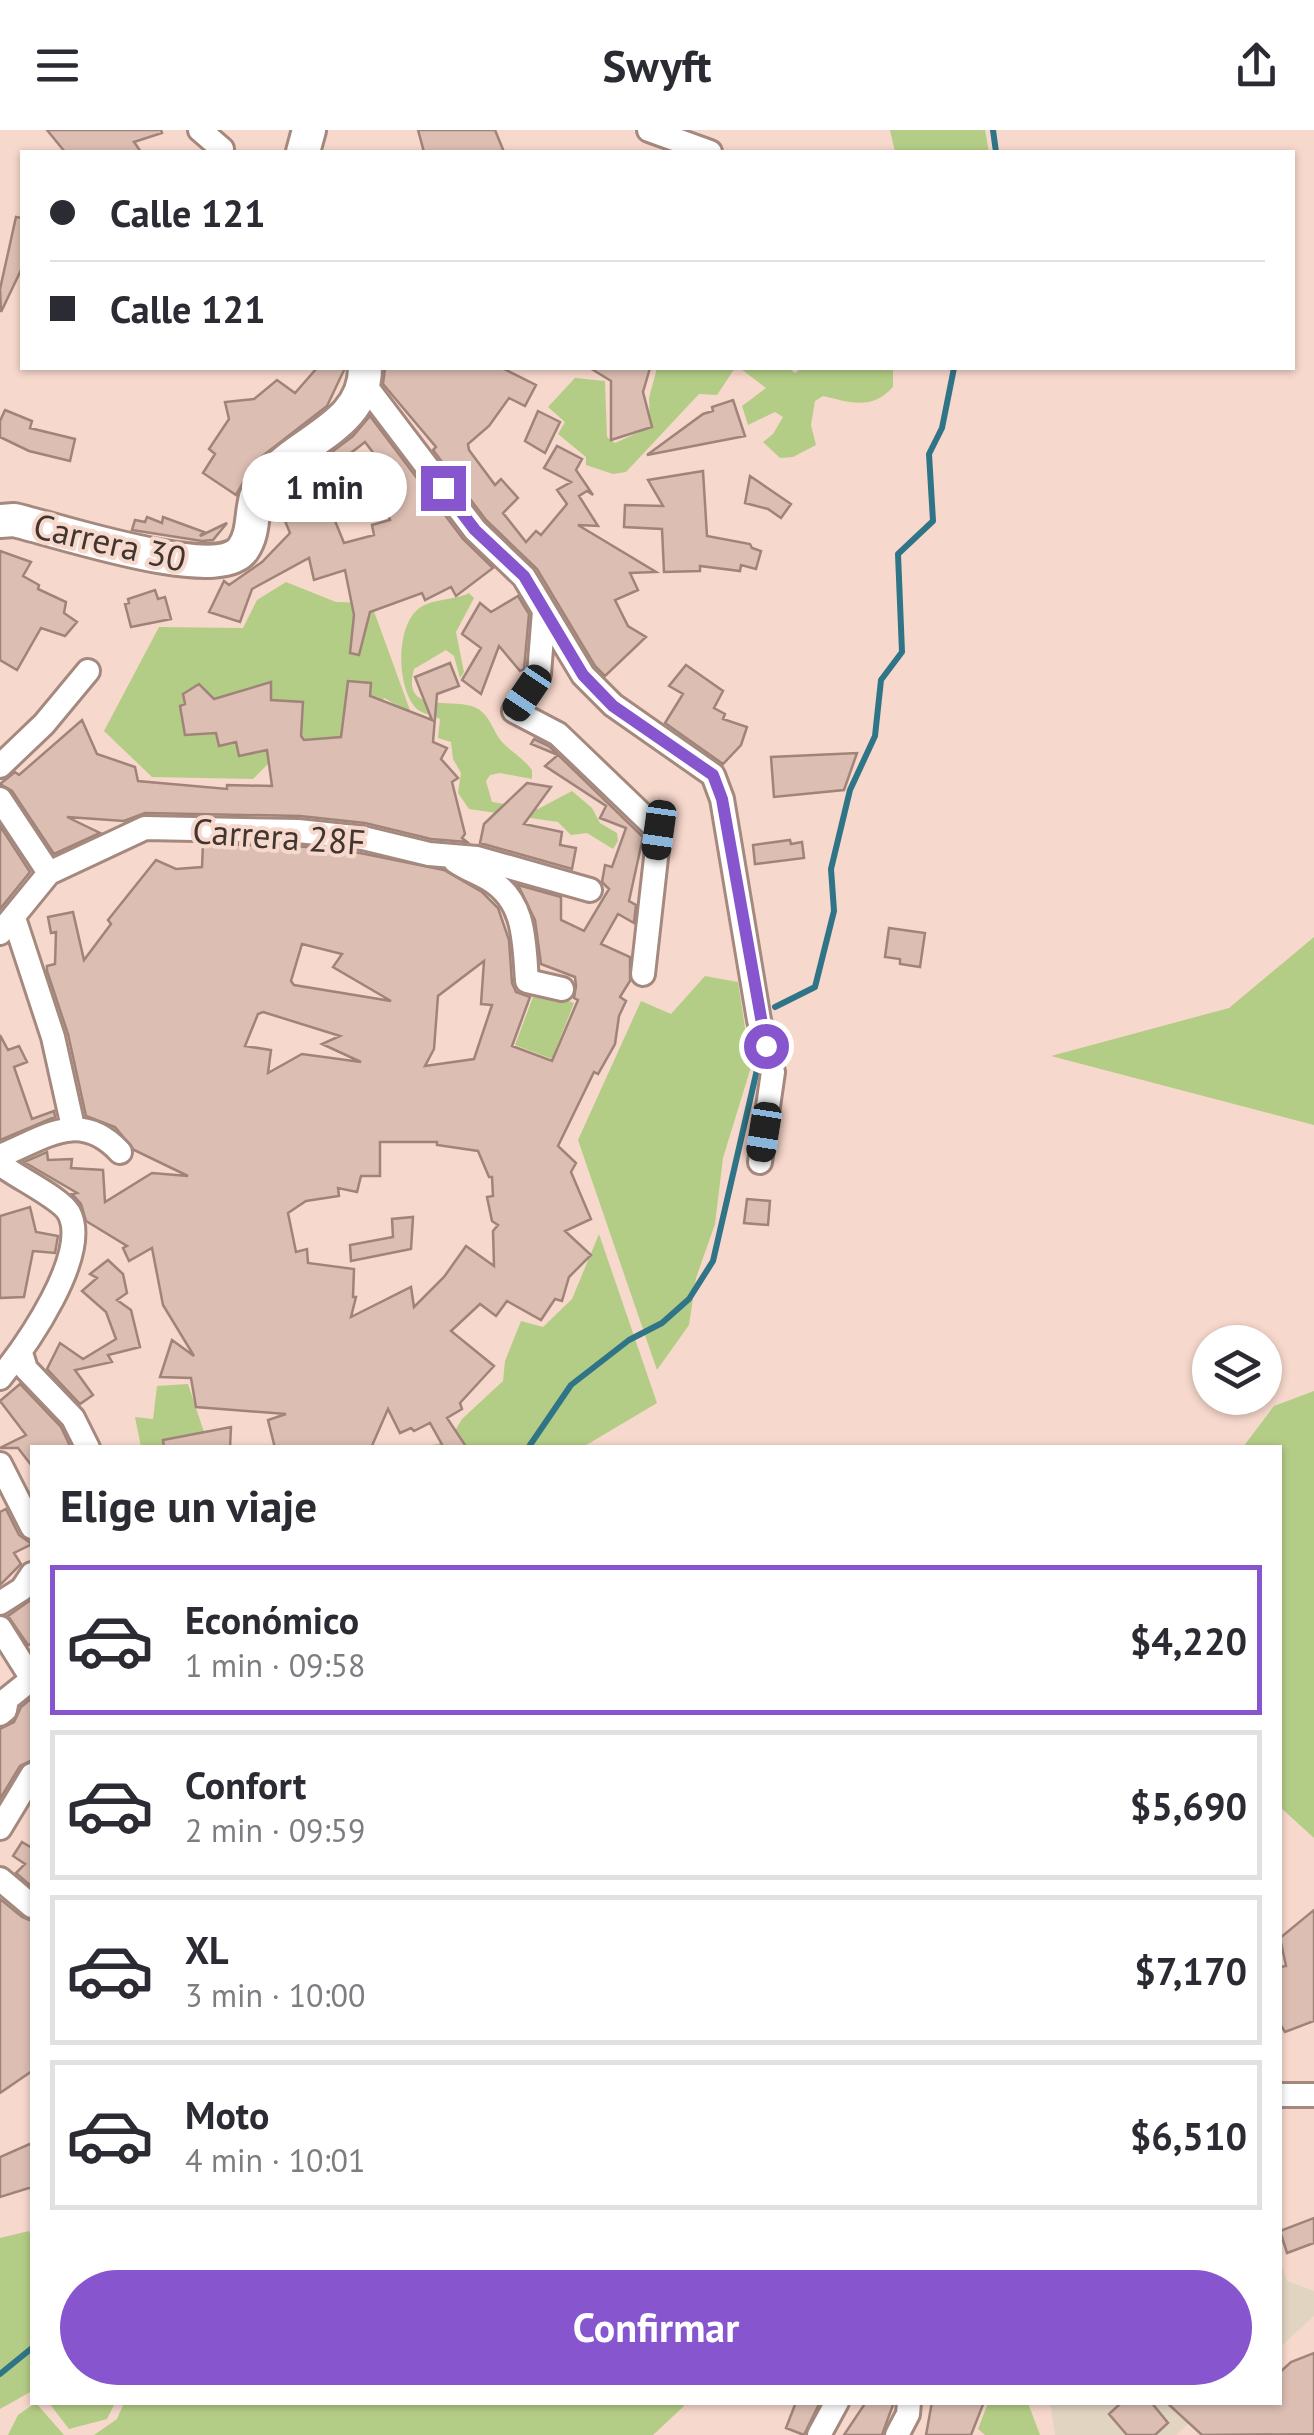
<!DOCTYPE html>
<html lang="es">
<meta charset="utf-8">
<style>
body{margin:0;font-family:"PT Sans",sans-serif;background:#f7f7f7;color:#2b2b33;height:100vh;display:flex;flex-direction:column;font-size:38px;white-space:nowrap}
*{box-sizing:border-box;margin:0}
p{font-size:32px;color:#7c7c81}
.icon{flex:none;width:55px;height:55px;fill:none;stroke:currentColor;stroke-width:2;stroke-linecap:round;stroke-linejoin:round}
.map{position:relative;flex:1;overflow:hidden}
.sheet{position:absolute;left:30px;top:1315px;width:1252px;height:960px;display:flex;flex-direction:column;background:#fff;border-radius:0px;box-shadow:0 2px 8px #0004}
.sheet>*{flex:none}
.banner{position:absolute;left:20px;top:20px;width:1275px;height:220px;border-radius:0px;box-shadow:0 2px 8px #0004;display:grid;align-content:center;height:220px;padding:0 30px;background:#fff}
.fabs{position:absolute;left:1192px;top:1195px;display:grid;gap:20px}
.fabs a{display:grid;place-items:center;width:90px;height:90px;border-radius:50%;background:#fff;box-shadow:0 2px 8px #0004;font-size:50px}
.end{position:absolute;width:45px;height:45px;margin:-22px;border:12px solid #8755cd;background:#fff;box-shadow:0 0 0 5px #fff}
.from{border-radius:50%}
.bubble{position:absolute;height:70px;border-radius:35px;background:#fff;box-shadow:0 2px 8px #0004;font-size:32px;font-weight:800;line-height:70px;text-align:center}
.car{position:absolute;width:30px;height:60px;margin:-30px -15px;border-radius:12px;box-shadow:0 0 8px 2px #0007;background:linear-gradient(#222 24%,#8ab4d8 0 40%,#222 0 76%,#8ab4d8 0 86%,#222 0)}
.banner b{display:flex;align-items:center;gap:35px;height:95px;font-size:38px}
.banner b+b{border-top:2px solid #e1e1e2}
.banner i{width:25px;height:25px;background:#2b2b33}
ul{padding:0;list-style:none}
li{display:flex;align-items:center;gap:30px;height:150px;margin:0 20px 15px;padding:0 10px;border:5px solid #e1e1e2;border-radius:0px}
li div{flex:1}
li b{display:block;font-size:38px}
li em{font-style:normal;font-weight:800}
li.active{border-color:#8755cd}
li>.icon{width:90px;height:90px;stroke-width:1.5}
h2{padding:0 30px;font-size:45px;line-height:120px}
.cta{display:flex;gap:20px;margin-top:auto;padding:20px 30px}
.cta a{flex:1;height:115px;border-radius:60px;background:#8755cd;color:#fff;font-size:40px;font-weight:800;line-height:115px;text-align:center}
header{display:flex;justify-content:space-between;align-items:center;height:130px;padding:0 30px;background:#fff;font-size:45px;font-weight:800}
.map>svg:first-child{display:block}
.education{fill:#e1d4c1}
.green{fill:#b4cd86}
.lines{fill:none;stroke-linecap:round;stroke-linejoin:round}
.stream{stroke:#307587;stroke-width:6}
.building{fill:#dcbeb2;stroke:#a08479;stroke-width:2.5;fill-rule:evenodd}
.street-casing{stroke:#a5897e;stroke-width:28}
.secondary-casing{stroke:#a5897e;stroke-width:38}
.street{stroke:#fff;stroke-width:22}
.secondary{stroke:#fff;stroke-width:32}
.route{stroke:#8755cd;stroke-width:12}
.labels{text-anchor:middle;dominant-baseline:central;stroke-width:8;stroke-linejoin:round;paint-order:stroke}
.street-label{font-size:35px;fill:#413530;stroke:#f7d8cc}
</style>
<header><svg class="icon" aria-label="menu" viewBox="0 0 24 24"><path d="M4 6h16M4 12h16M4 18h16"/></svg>Swyft<svg class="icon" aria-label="share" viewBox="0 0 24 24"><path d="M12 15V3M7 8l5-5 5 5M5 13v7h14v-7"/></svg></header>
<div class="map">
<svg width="1314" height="2305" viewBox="0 0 1314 2305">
<rect width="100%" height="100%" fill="#f7d8cc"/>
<path class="education" d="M1280,2131L1287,2151L1314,2161V2186L1280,2217Z
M1050,2273H1210L1176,2305H1055Z"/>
<path class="green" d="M890,0H985L989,22H895Z
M657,238H735L717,265L699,264L626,342L613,344L586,335V327L558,304L565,292L548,277L575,248L605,251L607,307L615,313L650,297L649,268Z
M788,238L795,243L802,238H893V257C872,280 852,273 823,266L815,271L811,295L816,315L793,327L780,328L763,312L773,304L783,287L775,282L748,295L742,276L766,258L741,239Z
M286,452L336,472L371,473L411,583L384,568L357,624L273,629L253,649L152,647L104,601L159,497L243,498L257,470Z
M469,463L474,468L456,502L464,542L460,548L454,526L446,520L414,539C400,590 461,563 481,581C492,590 494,604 503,613C513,623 524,629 532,640V649L500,643L490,645L486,651L492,672L538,679L572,661L592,678L600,693L617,703L618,711L613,719L587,703L571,705L558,692L469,679L458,663L461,643L453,629L451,612L438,608L440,589C431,584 420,584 414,576C397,554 396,499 417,480C430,468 454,471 469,463Z
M1314,807V995L1051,926L1229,878Z
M705,846L738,852L751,937L723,1028L715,1094L696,1148L689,1195L657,1240L578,1010L641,871L671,884Z
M536,859L574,873L552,929L515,915Z
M599,1104L657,1273L583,1317L419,1318L449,1311L462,1289L503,1251L505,1231L521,1191L543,1197L572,1169Z
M188,1254L209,1317H141L135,1287L153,1289L157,1256Z
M1314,1261V1708L1280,1677V1318L1243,1317L1274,1276Z
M29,2101L32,2110V2261L0,2279V2108Z
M35,2273H36L64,2305H8L18,2285Z
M49,2273H115L107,2289L69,2299Z
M682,2273L684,2276L653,2305H94L117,2289L124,2273Z
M988,2273H1028L1040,2305H985L978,2299Z"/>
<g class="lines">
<path class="stream" d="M993,0L996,22
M775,877L815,857L834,781L831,739L850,660L875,606L881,550L902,522L898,424L933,391L929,324L942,298L954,238
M528,1318L571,1255L629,1210L662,1193L689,1169L713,1131L759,931
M0,2244L32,2218"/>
</g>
<path class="building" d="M47,0H161L162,3L134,12L141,22H65Z
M418,0H495L504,22H424Z
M16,87L22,88V138L1,182L0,159Z
M317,238H345L327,276L256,331L236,365L203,343L215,324L209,319L229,289L225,272L254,269L277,250L295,263Z
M385,238H502L536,255L525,276L509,268L489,296L468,314L469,320L495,355L501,349L518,368L503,383L526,412L536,401L541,405L567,374L557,360L571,352L544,338L557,316L582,329L576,340L593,365L587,361L579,366L598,396L578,395L656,442L630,443L638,460L615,470L628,496L646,507L605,546L595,536L537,439L486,390L433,320L436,317L383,254Z
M590,238H650L643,262L652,297L611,310V251Z
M733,270L745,306L647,325L703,284L713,281L712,277Z
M5,280L32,291L30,298L75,309L70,331L29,321L0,307V291Z
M538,281L560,292L545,323L525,311Z
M370,286L463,409L493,438L456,466L451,457L425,470L422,463L370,482L359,525L350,523L354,485L345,440L314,450L309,428L252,459L240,492L209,482L224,451L229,455L262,432L290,403L280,379L318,364L312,337L353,306ZM365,312L393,349L387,353L392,360L380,363L390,390L372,395L374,405L344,413L331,381L333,376L349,369L334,336Z
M703,341L707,406L750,414L752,418L761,421L756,439L741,435L740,441L700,436V441L664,442L662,399L624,397L625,375L663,376L648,350Z
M750,346L791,374L781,388L768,379L745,373Z
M147,387L162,393L163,387L204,402L200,406L227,393L213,410L202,411L132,400L135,390L145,392Z
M0,421L31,432L23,446L39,455L38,459L66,472L64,483L77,492L65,506L41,498L17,540L0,530Z
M155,460L158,469L165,467L171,489L131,497L125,474L129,473L128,469Z
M518,466L529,484L524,539L520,541L499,516L481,564L462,550L481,518L462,504L480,473L491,482Z
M450,533L459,556L437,564L433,612L447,618L441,629L458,648L452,652L465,704L462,708L467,712L431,709L365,693L300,686L145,683L124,691L67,687L100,703L54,724L12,661L0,654L15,642L19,645L82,590L97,624L135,637L138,651L227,659V655L272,656L267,620L239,626L236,612L219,616L216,603L185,605L180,576L185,574L183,564L199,554L214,569L271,552V570L303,572L301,606L304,610L341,607L348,551L371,553L370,566L432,590L415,547Z
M686,535L723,561L714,578L725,584L723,589L747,597L741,615L723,634L665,593L683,564L669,556Z
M534,609L549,616L643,707L629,771L636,775L634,793L618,784L601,814L630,827V851L620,867L626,871L619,886L615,914L598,944L594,942L558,1016L576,1033L571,1042L591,1089L565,1101L591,1125L569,1147L562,1171L555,1169L541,1190L507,1171L496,1186L480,1174L451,1201L494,1236L460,1273L462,1279L447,1288L467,1318H444L430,1293L414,1301L411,1298L400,1303L388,1279L371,1318H275L268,1290L286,1284L196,1277L191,1248L160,1247L172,1210L194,1226L163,1175L152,1118L129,1131L123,1118L127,1116L86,1091L81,1074L72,1064L77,1063L24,1032L47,1022L48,1030L72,1029L71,1038L103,1040L105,1072L152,1043L188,1046L134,1020L115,997L86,986L68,904L47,841V836L55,834L56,802L51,803L48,787L73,782L84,830L111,794L108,790L156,730L176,739L202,737L203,714L297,716L360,723L444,740L482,762L498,778L509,810L512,853L516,862L530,867L512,916L552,931L578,870L574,868L576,856L575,847L541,834L535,790L518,755L561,767V790L584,801L609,759L602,752L605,735L612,737L626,698L600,688L606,676L545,636L558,625L531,614ZM302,814L342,824L333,837L391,871L294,855L291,851ZM484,831L481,874L492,875L474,929L425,936L434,919L438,866ZM263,882L340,906L322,914L361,932L302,924L268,943L271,920L245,916L258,884ZM380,1012H437V1015L478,1021L489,1047H492L493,1066L487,1067L492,1091L498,1095L493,1101L494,1136L466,1116L444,1147L414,1177L411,1157L351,1187L356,1167H353L354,1139L308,1133L307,1119L296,1122L288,1083L306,1071L339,1066L338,1058L357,1062L361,1046H380Z
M857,623L844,660L774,667L771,627Z
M527,653L551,657L524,694L562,702L560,715L576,718L572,739L480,713L484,694Z
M0,696L30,742L0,779Z
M790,710L791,714L802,712L804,728L755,734L753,715Z
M889,798L925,803L920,837L900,834V829L885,827Z
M0,905L8,920L19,916L27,932L14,937L32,989L54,981L55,987L0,1010Z
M747,1069L770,1071L768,1095L744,1093Z
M30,1077L36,1102L58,1106L55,1123L33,1121L24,1167L0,1168V1086Z
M413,1087L411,1119L351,1131L350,1115L393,1107L392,1089Z
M108,1130L123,1144L127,1163L117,1170L131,1180L140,1217L108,1225L112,1232L75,1240L93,1265L80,1274L47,1239L60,1213L83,1229L116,1209L106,1182L82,1161L97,1148L90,1144Z
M20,1254L61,1297L71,1318H32V1336L18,1318H0L26,1305L0,1271Z
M231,1297L230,1318H164L163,1310Z
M6,1379L19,1405L32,1414L14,1423L21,1434L0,1455V1382Z
M32,1469V1514L28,1515L8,1486Z
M32,1568V1630L20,1636L0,1669V1599L14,1592L21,1577Z
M22,1712L32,1718V1757L16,1743L25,1734L13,1726Z
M0,1769L22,1787L32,1791V1941L0,1963Z
M1314,1780V1891L1285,1902L1280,1894V1837L1286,1836L1280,1808Z
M32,2013V2057L0,2067V2027Z
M1314,2088V2113L1287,2123L1280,2101Z
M1314,2223V2304L1202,2305L1166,2272H1280V2242L1291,2232Z
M796,2272H820L804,2305L786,2298Z
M866,2272H894L882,2305H844Z
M932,2272H984L971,2305H926Z
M1122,2272H1151L1168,2293L1155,2305H1127L1109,2284Z"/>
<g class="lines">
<defs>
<path id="street" d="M200,0L222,19
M649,0L710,22
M365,255L475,400L524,447L583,545L613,575L713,645L722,669L759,890L773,942L760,1032
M544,481L539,544L514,581L558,604L659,701L643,844
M0,636L44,594L88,541
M0,669L49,743
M455,731C466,739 479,743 490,750C526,772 524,813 527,851L562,859
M14,788L53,907L73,997
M0,803L49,743L145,698L298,701L363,708L429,724L477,728L590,760
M0,1026C46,1007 80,979 120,1022
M0,1034C16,1047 61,1068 69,1083C91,1124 26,1216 0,1248
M21,1223L26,1239L73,1288L88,1318
M0,1334L32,1397
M0,1473L22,1459L32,1444
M0,1498L32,1549
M0,1584L5,1580L7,1569L32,1549
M0,1698L32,1645
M0,1749L32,1776
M1280,1965H1314
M819,2305L837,2272
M897,2305L908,2284L909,2272"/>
<path id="secondary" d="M303,22L309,0
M0,391L14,390C55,399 218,455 243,419C254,403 251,385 256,367C262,350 277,338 291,327C324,302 365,284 365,238"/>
</defs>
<use href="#street" class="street-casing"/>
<use href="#secondary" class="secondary-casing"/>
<use href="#street" class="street"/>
<use href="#secondary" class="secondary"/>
</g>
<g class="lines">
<path class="route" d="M443,358L475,400L524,446L583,545L613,576L713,645L722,669L766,916"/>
</g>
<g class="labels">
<g class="street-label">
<text transform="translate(110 412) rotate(13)">Carrera 30</text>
<text transform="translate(279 706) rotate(4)">Carrera 28F</text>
</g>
</g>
</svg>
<div class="fabs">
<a><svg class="icon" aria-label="layers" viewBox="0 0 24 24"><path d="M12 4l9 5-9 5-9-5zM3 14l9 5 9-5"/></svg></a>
</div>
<i class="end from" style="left:766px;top:916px"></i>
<i class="end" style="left:443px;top:358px"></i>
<div class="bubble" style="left:242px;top:322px;width:165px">1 min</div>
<i class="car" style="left:527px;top:563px;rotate:214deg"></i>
<i class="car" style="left:659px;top:700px;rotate:188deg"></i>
<i class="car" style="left:764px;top:1002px;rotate:189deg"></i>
<div class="banner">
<b><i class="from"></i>Calle 121</b>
<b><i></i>Calle 121</b>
</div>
<section class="sheet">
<h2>Elige un viaje</h2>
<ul>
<li class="active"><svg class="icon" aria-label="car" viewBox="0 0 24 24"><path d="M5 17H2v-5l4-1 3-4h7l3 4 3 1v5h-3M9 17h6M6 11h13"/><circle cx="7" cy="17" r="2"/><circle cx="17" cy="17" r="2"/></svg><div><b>Económico</b><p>1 min · 09:58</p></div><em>$4,220</em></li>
<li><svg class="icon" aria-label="car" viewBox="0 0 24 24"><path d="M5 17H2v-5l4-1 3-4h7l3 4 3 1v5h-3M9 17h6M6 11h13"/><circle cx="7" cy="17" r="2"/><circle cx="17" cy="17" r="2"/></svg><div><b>Confort</b><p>2 min · 09:59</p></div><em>$5,690</em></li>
<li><svg class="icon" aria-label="car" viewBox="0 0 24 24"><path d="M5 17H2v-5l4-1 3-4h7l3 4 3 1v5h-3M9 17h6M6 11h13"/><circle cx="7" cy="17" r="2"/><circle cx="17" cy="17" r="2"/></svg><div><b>XL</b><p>3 min · 10:00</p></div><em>$7,170</em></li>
<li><svg class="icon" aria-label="car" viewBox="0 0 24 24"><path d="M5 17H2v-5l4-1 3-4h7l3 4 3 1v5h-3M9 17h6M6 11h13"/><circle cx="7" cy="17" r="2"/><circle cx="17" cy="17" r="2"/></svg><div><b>Moto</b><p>4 min · 10:01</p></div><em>$6,510</em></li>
</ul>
<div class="cta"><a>Confirmar</a></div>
</section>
</div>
